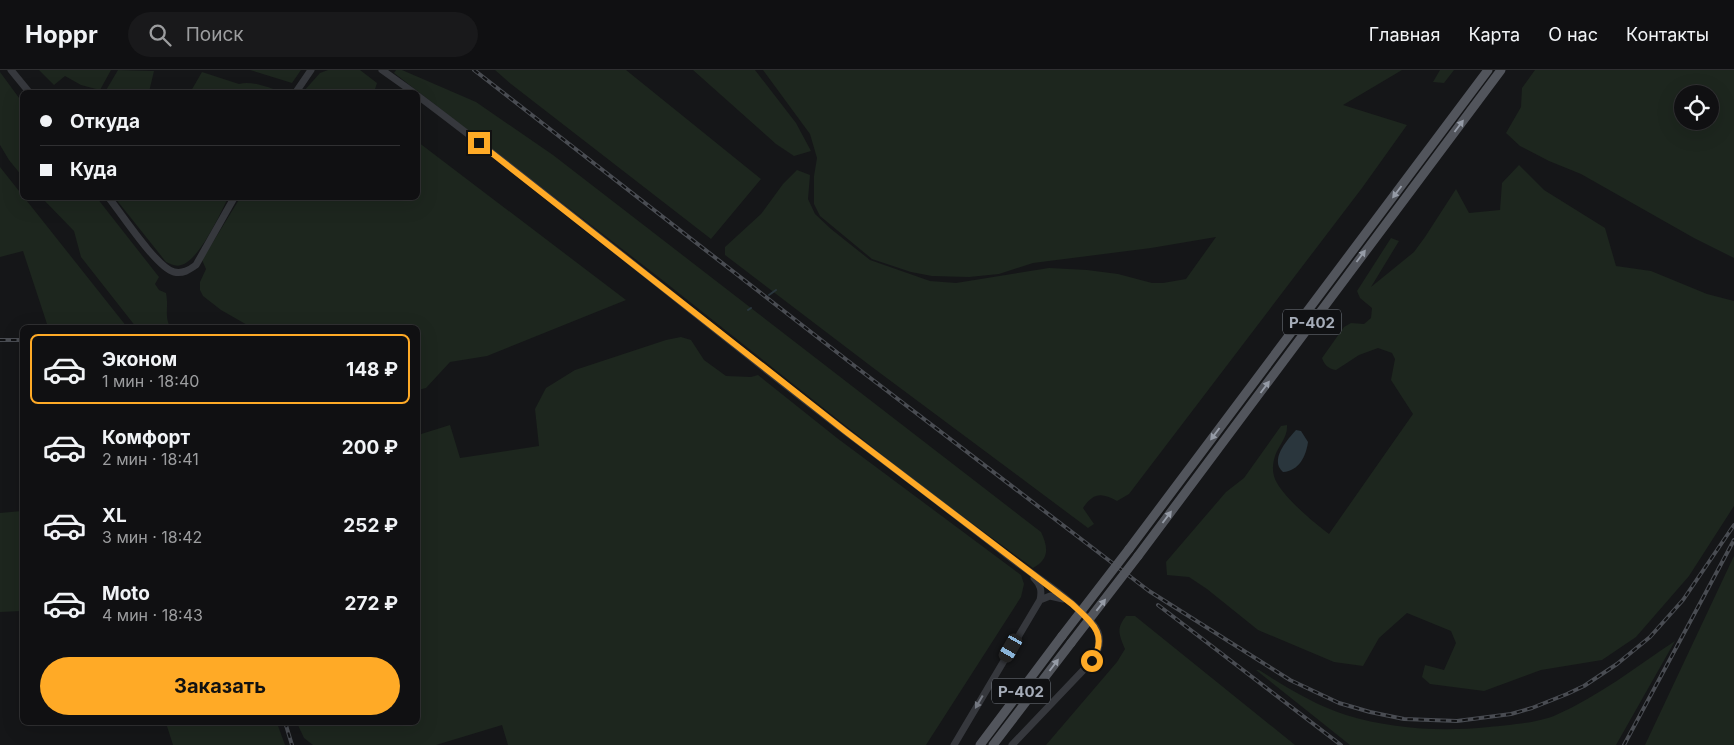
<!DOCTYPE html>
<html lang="ru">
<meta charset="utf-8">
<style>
body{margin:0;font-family:Inter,sans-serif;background:#19191b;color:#f1f3f6;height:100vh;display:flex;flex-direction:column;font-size:19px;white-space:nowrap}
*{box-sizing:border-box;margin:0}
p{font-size:16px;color:#9c9d9f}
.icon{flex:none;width:28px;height:28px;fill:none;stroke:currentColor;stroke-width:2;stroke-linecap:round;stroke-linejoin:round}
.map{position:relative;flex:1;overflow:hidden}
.details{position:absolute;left:20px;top:255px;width:400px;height:400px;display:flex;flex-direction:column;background:#101012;border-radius:8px;box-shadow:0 5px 20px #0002,0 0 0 1px #303032}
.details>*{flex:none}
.guide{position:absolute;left:20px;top:20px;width:400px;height:110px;border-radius:8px;box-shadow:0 5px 20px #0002,0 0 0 1px #303032;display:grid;align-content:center;height:110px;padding:0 20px;background:#101012}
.controls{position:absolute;left:1674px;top:15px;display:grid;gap:10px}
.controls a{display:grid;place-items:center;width:45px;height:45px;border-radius:50%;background:#101012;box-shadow:0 5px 20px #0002,0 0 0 1px #303032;font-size:25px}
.end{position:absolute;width:22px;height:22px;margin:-11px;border:6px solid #ffaa26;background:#111;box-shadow:0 0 0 2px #111}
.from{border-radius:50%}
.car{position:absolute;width:15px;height:30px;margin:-15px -8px;border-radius:6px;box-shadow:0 0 4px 1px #0007;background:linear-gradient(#222 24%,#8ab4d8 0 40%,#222 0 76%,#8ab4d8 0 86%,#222 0)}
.guide b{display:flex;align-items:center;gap:18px;height:48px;font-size:19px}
.guide b+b{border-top:1px solid #303032}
.guide i{width:12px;height:12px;background:#f1f3f6}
ul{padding:9px 0 0;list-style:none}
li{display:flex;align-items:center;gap:15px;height:70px;margin:0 10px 8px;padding:0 10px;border:2px solid transparent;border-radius:8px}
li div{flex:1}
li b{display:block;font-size:19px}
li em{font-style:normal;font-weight:700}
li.on{border-color:#ffaa26}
li>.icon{width:45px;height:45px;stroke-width:1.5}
.button{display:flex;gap:10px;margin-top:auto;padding:10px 20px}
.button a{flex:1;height:58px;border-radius:30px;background:#ffaa26;color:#111;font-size:20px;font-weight:700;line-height:58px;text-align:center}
header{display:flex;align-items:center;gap:30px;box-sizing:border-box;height:70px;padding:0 25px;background:#101012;border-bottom:1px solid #303032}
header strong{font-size:24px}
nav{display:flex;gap:28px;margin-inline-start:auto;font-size:18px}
.search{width:350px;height:45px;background:#19191b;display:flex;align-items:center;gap:12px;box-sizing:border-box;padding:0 18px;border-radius:28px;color:#9c9d9f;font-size:19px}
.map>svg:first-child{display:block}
.green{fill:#1d261e;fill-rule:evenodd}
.water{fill:#2a363d}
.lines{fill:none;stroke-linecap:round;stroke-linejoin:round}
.stream{stroke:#2a363d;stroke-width:2}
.minor{stroke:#36383d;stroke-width:7}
.major{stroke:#52555c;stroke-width:9}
.rail-casing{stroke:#494c52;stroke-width:4}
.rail{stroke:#101113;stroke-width:2;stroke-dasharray:5.5;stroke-linecap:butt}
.major-bridge{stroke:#52555c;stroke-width:9}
.oneway{fill:#959ba6}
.oneway2{fill:#747881}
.route{stroke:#ffaa26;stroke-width:6}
.labels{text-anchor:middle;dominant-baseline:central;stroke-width:4;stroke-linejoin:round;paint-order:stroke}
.shield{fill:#101113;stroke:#797e87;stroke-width:1}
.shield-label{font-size:15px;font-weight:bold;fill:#a6adb9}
</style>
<header>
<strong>Hoppr</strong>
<div class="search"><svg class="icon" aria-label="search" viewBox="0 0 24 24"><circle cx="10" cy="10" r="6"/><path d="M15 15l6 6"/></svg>Поиск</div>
<nav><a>Главная</a><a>Карта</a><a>О нас</a><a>Контакты</a></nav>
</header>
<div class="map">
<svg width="1734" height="675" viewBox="0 0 1734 675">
<rect width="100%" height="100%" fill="#151618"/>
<path class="green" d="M39,0H111L100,20L81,15L65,6L54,15Z
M118,0L154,1L149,22H105Z
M250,0H301L292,13Z
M328,0H360L377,13L374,22H303L320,3Z
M396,0H402L476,32L553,85L1041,462C1048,477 1050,489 1033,498L919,414L661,209L394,3Z
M495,0H626L761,109L711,169L511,14Z
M693,0H755L796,53L811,81L794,86L776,74Z
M763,0H1402L1343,35L1407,55L1362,118L1129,424L1117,431C1102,423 1094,422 1083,438L1094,454L1088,458L872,297L725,185V177L761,144L783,114L797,100L810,105L808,129L815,144L831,159L870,190L930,211L956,213L1049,198L1087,200L1118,204L1152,213H1163L1186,209L1216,167L1151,178L1033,193L999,204L969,207L932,206L911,202L872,189L820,146L814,134V106L817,88L810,64Z
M1440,0H1454L1444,13L1433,12Z
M1535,0H1734V188L1694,168L1581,104L1549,91L1520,76L1506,63L1521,37L1522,18ZM1682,24H1710V51H1682Z
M0,2L22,32V106L9,90L0,75Z
M202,2L239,14C252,10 269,18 282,22H193L191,21Z
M418,72L626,230L487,286L450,292L426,318L418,320V258L249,256L221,240L203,226L200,220V212L206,199L202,190L240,128H418Z
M1519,95L1544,120L1605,158L1616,196L1651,201L1707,224L1734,231V436L1689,506L1636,567L1602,590L1541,600L1484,621L1430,614L1422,607L1425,595L1444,600L1456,573L1451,561L1407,543L1379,568L1363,596L1334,592L1258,560L1207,519L1189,507L1167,505L1166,492L1226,422L1244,408L1281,356L1287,355C1288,367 1279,375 1275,386C1272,395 1272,405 1277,413C1286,429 1314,453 1329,464L1413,344L1391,310L1395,289L1392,283L1378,278L1359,285L1336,300C1328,299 1324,294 1322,288L1344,257L1351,253L1364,254L1371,248L1372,238L1360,228L1357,221L1391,168L1399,171L1371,217L1414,182L1425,167L1456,119L1469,143L1500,140L1502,113Z
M0,97L127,257H48L23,181L0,187Z
M42,128H97L159,207L155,214L159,220L166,223C169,238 164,245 170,257H136L81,187L74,161Z
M115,128H228C220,144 199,191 181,195C176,197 171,194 166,192Z
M681,267L691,270L704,290L726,306L751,307L758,305L837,368L1021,505L1024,514L1021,527L926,675H508L502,655L436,675H313L304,668L297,653L418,652V365L450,355L460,388L539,376L535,339L546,318L575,300L666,270Z
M22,441V501L19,504L22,511V541L0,542V443Z
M1734,486V675H1645L1733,488Z
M1126,546H1135L1295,675H1046L1117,592L1125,579C1119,564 1116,559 1126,546Z
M1675,571L1616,675H1350L1256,600H1259C1286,617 1315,635 1346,645C1392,659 1441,662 1489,657C1508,655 1538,653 1556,645C1599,626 1636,597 1675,571Z
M166,653H277L285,675H173Z"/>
<path class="water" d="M1296,360L1301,361L1308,372C1306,386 1299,401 1283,402C1269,390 1287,370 1296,360Z"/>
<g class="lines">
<path class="stream" d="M769,225L776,220
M748,240L751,238"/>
<path class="minor" d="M11,0L29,22
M382,0L413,22
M296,22L311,0
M418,26C566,137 707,256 854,368C907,408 960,448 1012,489C1039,509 1070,528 1093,554C1103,566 1100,579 1092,591L1012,675
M109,128C121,143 157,198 174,202C183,204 189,200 196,195L234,128
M1040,530L1050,526L1063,529
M954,675L1040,530C1042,521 1041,515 1034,508"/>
<path class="major" d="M1129,479L1488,0
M1138,486L1501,0
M980,675L1062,566
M993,675L1071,573"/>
<defs>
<path id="rail" d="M474,0L852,294L1149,521L1290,610L1339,633L1370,642L1404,649L1457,651L1511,644L1532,638L1567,624L1584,616L1617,594L1650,567L1683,530L1734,455
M0,270H22
M1158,535L1341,675
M285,652L292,675
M1624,675L1734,470"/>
</defs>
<use href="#rail" class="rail-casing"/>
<use href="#rail" class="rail"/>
<path class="major-bridge" d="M1062,566L1129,479
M1071,573L1138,486"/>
</g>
<defs><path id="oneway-solid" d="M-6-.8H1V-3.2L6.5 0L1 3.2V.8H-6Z" transform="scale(1.25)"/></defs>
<g class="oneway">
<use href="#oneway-solid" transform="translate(1459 56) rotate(-53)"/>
<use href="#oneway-solid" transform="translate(1397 122) rotate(127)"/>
<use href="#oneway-solid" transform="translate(1361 186) rotate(-53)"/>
<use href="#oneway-solid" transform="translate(1265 317) rotate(-53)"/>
<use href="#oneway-solid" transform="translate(1215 364) rotate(127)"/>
<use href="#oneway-solid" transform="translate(1167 447) rotate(-53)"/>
<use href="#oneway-solid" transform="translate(1101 535) rotate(-52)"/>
<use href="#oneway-solid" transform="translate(1054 595) rotate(-53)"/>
</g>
<use class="oneway2" href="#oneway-solid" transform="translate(979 632) rotate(120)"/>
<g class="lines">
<path class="route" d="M479,73L845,361L1072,534C1091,552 1109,564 1092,591"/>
</g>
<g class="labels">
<g class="shield">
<rect x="1283" y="239.5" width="58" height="25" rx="4"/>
<rect x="992" y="608.5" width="58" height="25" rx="4"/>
</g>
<g class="shield-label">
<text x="1312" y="252">Р-402</text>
<text x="1021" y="621">Р-402</text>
</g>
</g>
</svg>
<div class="controls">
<a><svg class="icon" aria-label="locate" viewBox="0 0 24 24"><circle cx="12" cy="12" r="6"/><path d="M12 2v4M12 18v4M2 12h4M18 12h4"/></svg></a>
</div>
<i class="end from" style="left:1092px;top:591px"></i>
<i class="end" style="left:479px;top:73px"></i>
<i class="car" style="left:1011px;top:578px;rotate:210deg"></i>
<div class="guide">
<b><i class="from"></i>Откуда</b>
<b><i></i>Куда</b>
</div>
<section class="details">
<ul>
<li class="on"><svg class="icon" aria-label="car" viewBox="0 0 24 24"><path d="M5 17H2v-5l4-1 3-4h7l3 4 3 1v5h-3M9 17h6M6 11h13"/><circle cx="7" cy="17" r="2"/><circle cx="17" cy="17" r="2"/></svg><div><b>Эконом</b><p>1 мин · 18:40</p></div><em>148 ₽</em></li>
<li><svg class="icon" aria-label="car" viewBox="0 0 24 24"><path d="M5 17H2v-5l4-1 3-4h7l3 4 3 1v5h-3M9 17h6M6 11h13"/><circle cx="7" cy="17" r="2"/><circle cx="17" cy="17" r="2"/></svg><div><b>Комфорт</b><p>2 мин · 18:41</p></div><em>200 ₽</em></li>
<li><svg class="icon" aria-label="car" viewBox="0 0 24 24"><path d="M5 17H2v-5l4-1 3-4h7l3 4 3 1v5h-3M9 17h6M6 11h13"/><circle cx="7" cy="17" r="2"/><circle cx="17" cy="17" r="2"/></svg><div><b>XL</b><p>3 мин · 18:42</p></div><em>252 ₽</em></li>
<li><svg class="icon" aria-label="car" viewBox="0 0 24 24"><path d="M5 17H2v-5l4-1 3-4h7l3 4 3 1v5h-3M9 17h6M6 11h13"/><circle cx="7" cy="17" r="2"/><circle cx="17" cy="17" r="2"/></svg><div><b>Moto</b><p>4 мин · 18:43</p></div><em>272 ₽</em></li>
</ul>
<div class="button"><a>Заказать</a></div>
</section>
</div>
